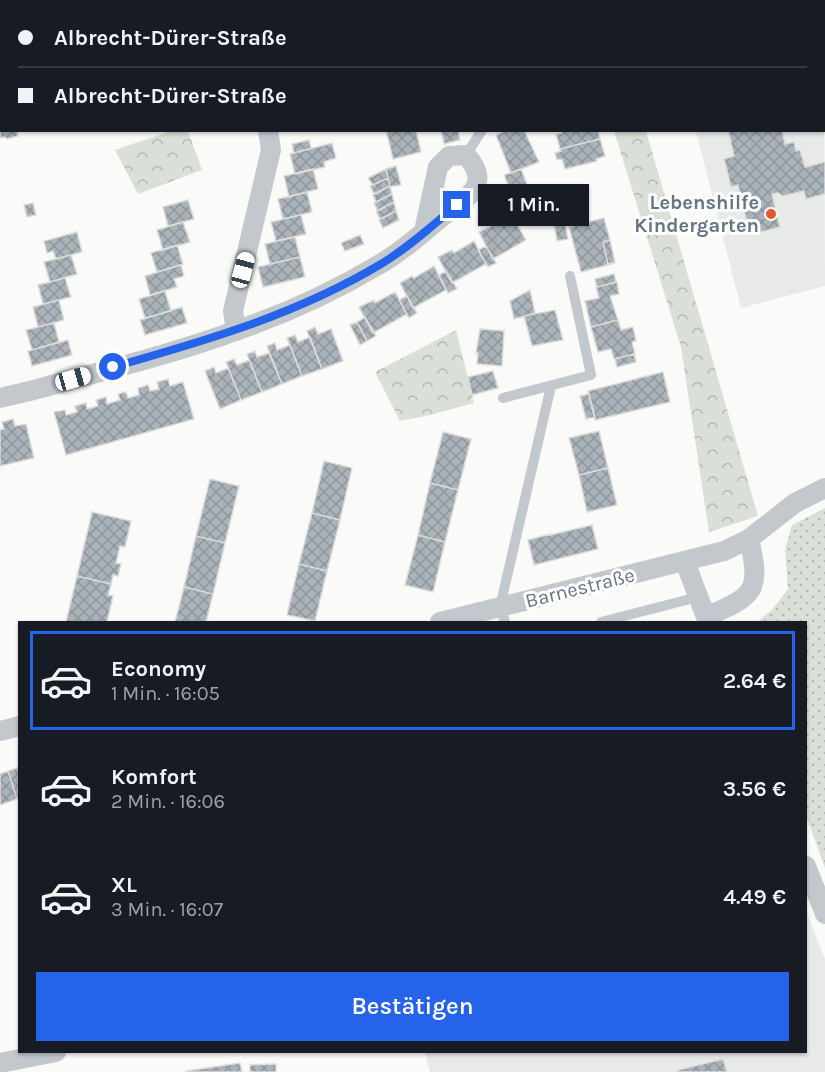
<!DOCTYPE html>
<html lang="de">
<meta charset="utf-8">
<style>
body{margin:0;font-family:Karla,sans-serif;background:#20242c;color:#f1f3f6;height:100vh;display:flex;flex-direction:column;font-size:22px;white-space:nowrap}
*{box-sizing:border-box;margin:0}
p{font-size:20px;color:#9ea1a6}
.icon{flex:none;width:33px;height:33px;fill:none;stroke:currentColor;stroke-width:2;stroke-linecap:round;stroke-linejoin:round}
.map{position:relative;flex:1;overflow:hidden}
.panel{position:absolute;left:18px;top:621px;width:789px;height:432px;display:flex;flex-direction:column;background:#171b24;border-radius:0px;box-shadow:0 2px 4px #0004}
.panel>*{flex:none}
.top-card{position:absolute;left:0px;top:0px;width:825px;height:132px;box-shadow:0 2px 4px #0004;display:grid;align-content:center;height:132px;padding:0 18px;background:#171b24}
.end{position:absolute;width:27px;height:27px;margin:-14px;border:8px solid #2563eb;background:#fff;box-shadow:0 0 0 3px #fff}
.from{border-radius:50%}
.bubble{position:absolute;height:42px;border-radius:0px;background:#171b24;box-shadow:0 2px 4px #0004;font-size:20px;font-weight:600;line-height:42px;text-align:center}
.car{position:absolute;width:18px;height:36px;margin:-18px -9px;border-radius:8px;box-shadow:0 0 4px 2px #0007;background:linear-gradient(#fff 24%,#345 0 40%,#fff 0 76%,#345 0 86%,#fff 0)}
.top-card b{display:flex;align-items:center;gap:21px;height:57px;font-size:22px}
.top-card b+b{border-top:2px solid #363941}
.top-card i{width:15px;height:15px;background:#f1f3f6}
ul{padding:10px 0 0;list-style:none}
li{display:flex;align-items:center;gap:18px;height:99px;margin:0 12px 9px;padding:0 6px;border:3px solid transparent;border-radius:0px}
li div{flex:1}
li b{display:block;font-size:22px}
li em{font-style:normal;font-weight:600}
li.on{border-color:#2563eb}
li>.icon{width:54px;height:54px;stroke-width:1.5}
.primary-button{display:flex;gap:12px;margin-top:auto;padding:12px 18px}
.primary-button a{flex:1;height:69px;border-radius:0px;background:#2563eb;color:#fff;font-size:24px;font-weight:600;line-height:69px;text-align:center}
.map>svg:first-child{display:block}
.built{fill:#e8e9e9}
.grass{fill:url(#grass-dots)}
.forest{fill:url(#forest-crowns)}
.building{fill:url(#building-cross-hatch);stroke:#dcdcda;stroke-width:1.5}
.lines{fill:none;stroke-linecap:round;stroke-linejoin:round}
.lane{stroke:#c3c8cc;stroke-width:10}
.street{stroke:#c3c8cc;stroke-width:20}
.route{stroke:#2563eb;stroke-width:8}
.poi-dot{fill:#e4572e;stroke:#fff;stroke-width:2}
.labels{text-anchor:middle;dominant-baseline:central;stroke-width:6;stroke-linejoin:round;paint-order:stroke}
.poi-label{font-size:20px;font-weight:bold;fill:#657683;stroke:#fff;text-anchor:end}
.street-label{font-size:20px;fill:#657683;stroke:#fff}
</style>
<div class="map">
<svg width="825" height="1072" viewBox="0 0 825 1072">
<defs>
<pattern id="grass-dots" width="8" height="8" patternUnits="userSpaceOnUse" patternTransform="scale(1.5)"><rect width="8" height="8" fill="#dadfd7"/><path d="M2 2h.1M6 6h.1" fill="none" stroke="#b4b9b4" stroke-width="1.8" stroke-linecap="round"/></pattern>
<pattern id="forest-crowns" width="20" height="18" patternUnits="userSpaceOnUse" patternTransform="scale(1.5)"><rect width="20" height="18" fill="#dadfd7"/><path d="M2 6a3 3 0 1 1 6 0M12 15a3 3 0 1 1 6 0" fill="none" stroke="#b4b9b4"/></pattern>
<pattern id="building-cross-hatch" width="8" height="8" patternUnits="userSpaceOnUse" patternTransform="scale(1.5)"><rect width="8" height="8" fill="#aab3b9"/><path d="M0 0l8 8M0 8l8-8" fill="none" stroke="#8e969c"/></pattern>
</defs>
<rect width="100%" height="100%" fill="#fafaf8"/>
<path class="built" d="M824,44L825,286L741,308L696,131L824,130Z
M806,911L825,959V1072H430L425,1052H806Z"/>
<path class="grass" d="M825,508V868L806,815V622H757L772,610L788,589L785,550L792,525Z"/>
<path class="forest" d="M174,130L188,131L202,170L138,194L115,150Z
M614,131H646L758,516L709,532L681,347Z
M456,330L474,403L426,416L400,421L375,372Z"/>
<path class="building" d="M0,107H2V130H17L18,136L7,139L5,137L0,138Z
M386,130H416L421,152L393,159Z
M441,130H458L460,140L444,144Z
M507,130H524L539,162L511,173L496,135Z
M561,130H598L600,139L560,149L556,134L562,133Z
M728,130H782L785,144L794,142L796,151L800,150L805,167L825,162V194L806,199L804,191L783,196L778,193L772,194L780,227L750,235L738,185L731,187L724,159L734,156Z
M600,139L605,156L596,159L597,161L565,169L562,159L557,160L555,153L561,151L560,149Z
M309,140L311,148L294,153L292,144Z
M332,143L336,158L324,162L325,167L295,174L290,154Z
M396,166L401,185L390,187L386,169Z
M313,169L318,189L289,197L284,176Z
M386,169L388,178L373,185L368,178Z
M521,169L533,200L512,194L504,175Z
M388,178L390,186L374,194L370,186Z
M390,186L392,194L376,202L373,195Z
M307,192L312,212L283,219L278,199Z
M392,194L394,202L378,211L374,203Z
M188,200L194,219L168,226L163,207Z
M394,202L396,211L380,219L376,211Z
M33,203L36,215L27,217L24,205Z
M575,203L580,210L572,218L566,211Z
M396,211L399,220L383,228L379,220Z
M301,215L306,234L276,241L271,222Z
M512,216L526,240L493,259L479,232Z
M604,218L610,240L603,242L608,264L615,263L581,272L569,227Z
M183,222L190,242L163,250L157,230Z
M565,223L568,239L557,241L554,224Z
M77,232L82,252L56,259L53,251L47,253L44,241Z
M360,235L364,244L345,251L341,243Z
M295,237L300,257L270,264L265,244Z
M610,240L615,262L608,264L603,242Z
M474,241L486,264L452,283L438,257L452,250L454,253Z
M177,245L183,264L157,272L151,253Z
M486,246L496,263L488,267L478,250Z
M71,255L77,274L50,282L44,262Z
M300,257L305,277L263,287L258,267Z
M181,265L184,276L174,279L177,287L150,295L145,276Z
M434,266L446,290L413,308L400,283L412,276L414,278Z
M446,271L457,289L448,293L439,275Z
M614,274L616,282L597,287L595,279Z
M65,278L71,297L43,304L38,285Z
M617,282L619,294L610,296L618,320L591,327L585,301L599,298L596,287Z
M530,290L535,313L514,319L510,301Z
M165,291L171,311L145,318L139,299Z
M395,292L407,314L373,333L359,307L374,300L375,303Z
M407,296L417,313L409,318L399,300Z
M59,300L64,320L38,327L33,307Z
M182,307L187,323L145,335L140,320Z
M555,310L563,340L532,346L524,316Z
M365,317L376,336L367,341L357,322Z
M618,320L621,330L633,327L636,341L632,342L635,354L614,359L611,349L598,352L591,327Z
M357,322L367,341L360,345L350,325Z
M54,323L59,342L32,350L26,330Z
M315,327L318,334L331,329L343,361L322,369L307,331Z
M480,329L504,331L502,366L477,364L478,353H476Z
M295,335L298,342L310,337L322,369L302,376L287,338Z
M68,340L72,355L32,366L28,351Z
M275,343L277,350L290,345L302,376L282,384L267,346Z
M255,351L257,357L269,353L282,384L262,392L247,354Z
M634,354L636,362L617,367L615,359Z
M234,359L237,365L249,360L262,392L241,400L226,362Z
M214,367L216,373L228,368L241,400L220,409L205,371Z
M493,371L498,388L472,395L468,377Z
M663,372L670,402L595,420L588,391Z
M168,379L170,386L183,382L194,419L66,455L54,412L65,410L66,415L77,412L75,406L86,403L87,409L98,406L96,400L106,397L107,404L120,400L118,394L126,392L128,398L139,395L138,388L148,385L150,391L159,389L157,382Z
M589,394L595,417L586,419L580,396Z
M13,419L15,426L26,424L34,458L0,466V430L4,429L2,422Z
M599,431L608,468L579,475L569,438Z
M443,432L471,439L458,490L430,483Z
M324,461L352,468L340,520L312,513Z
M608,468L617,505L587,512L579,475Z
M210,479L239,486L225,543L196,536Z
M430,483L458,490L445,542L418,535Z
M92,512L131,521L125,547L120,546L116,563L121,564L118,576L113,575L111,584L77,576Z
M312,513L340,520L327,571L299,564Z
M592,525L598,549L534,565L528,540L550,534V535Z
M418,535L445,542L433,592L405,585Z
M196,536L225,543L213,594L184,587Z
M299,564L327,571L315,621L287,615Z
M77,576L111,584L108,595L113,596L107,622H66Z
M184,587L213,594L206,622H175Z
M20,767V798L17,799L8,771Z
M8,771L17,799L0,805V774Z
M723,1059L727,1072H678V1070Z
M240,1063L242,1072H186V1071Z
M276,1064V1072H250V1065Z"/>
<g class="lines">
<path class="lane" d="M466,155L482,130
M503,398L591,375L570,276
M505,622L500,607L551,386
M601,622L698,597"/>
<path class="street" d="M824,0L825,3
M141,2V0
M211,2L214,0
M0,69H2
M236,331L233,311L271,150L268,130
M0,398L34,390C101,371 170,355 235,331C285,314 335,291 380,264C402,252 422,233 442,217C465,198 494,186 466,155L449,156L438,167L424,231
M685,562L706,617C753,596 762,593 749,539
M440,622L724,551L749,539L795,503L825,488
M0,731L20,726
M806,866L825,914
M0,1063L56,1052"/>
</g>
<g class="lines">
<path class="route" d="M113,367C205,341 298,314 381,264C408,248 433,225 457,205"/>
</g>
<circle class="poi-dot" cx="771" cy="214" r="6"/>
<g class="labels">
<g class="poi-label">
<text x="759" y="202">Lebenshilfe<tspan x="759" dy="23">Kindergarten</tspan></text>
</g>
<g class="street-label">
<text transform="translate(580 588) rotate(-14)">Barnestraße</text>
</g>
</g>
</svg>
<i class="end from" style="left:113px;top:367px"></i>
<i class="end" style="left:457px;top:205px"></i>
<div class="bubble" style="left:478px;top:184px;width:111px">1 Min.</div>
<i class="car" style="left:243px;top:270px;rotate:15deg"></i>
<i class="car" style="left:73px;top:379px;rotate:74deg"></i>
<div class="top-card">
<b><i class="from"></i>Albrecht-Dürer-Straße</b>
<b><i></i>Albrecht-Dürer-Straße</b>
</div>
<section class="panel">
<ul>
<li class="on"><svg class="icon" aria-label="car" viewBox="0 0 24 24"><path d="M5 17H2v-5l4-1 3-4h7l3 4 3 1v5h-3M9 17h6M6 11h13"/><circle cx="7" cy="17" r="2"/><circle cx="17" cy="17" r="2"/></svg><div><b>Economy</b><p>1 Min. · 16:05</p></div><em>2.64 €</em></li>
<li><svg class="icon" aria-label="car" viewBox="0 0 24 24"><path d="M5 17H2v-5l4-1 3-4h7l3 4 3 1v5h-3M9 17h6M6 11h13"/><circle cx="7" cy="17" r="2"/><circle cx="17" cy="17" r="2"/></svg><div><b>Komfort</b><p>2 Min. · 16:06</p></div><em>3.56 €</em></li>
<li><svg class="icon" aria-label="car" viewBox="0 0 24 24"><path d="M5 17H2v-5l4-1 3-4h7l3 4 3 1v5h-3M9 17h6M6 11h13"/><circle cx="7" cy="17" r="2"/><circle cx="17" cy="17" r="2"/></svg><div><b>XL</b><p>3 Min. · 16:07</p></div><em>4.49 €</em></li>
</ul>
<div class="primary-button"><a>Bestätigen</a></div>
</section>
</div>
